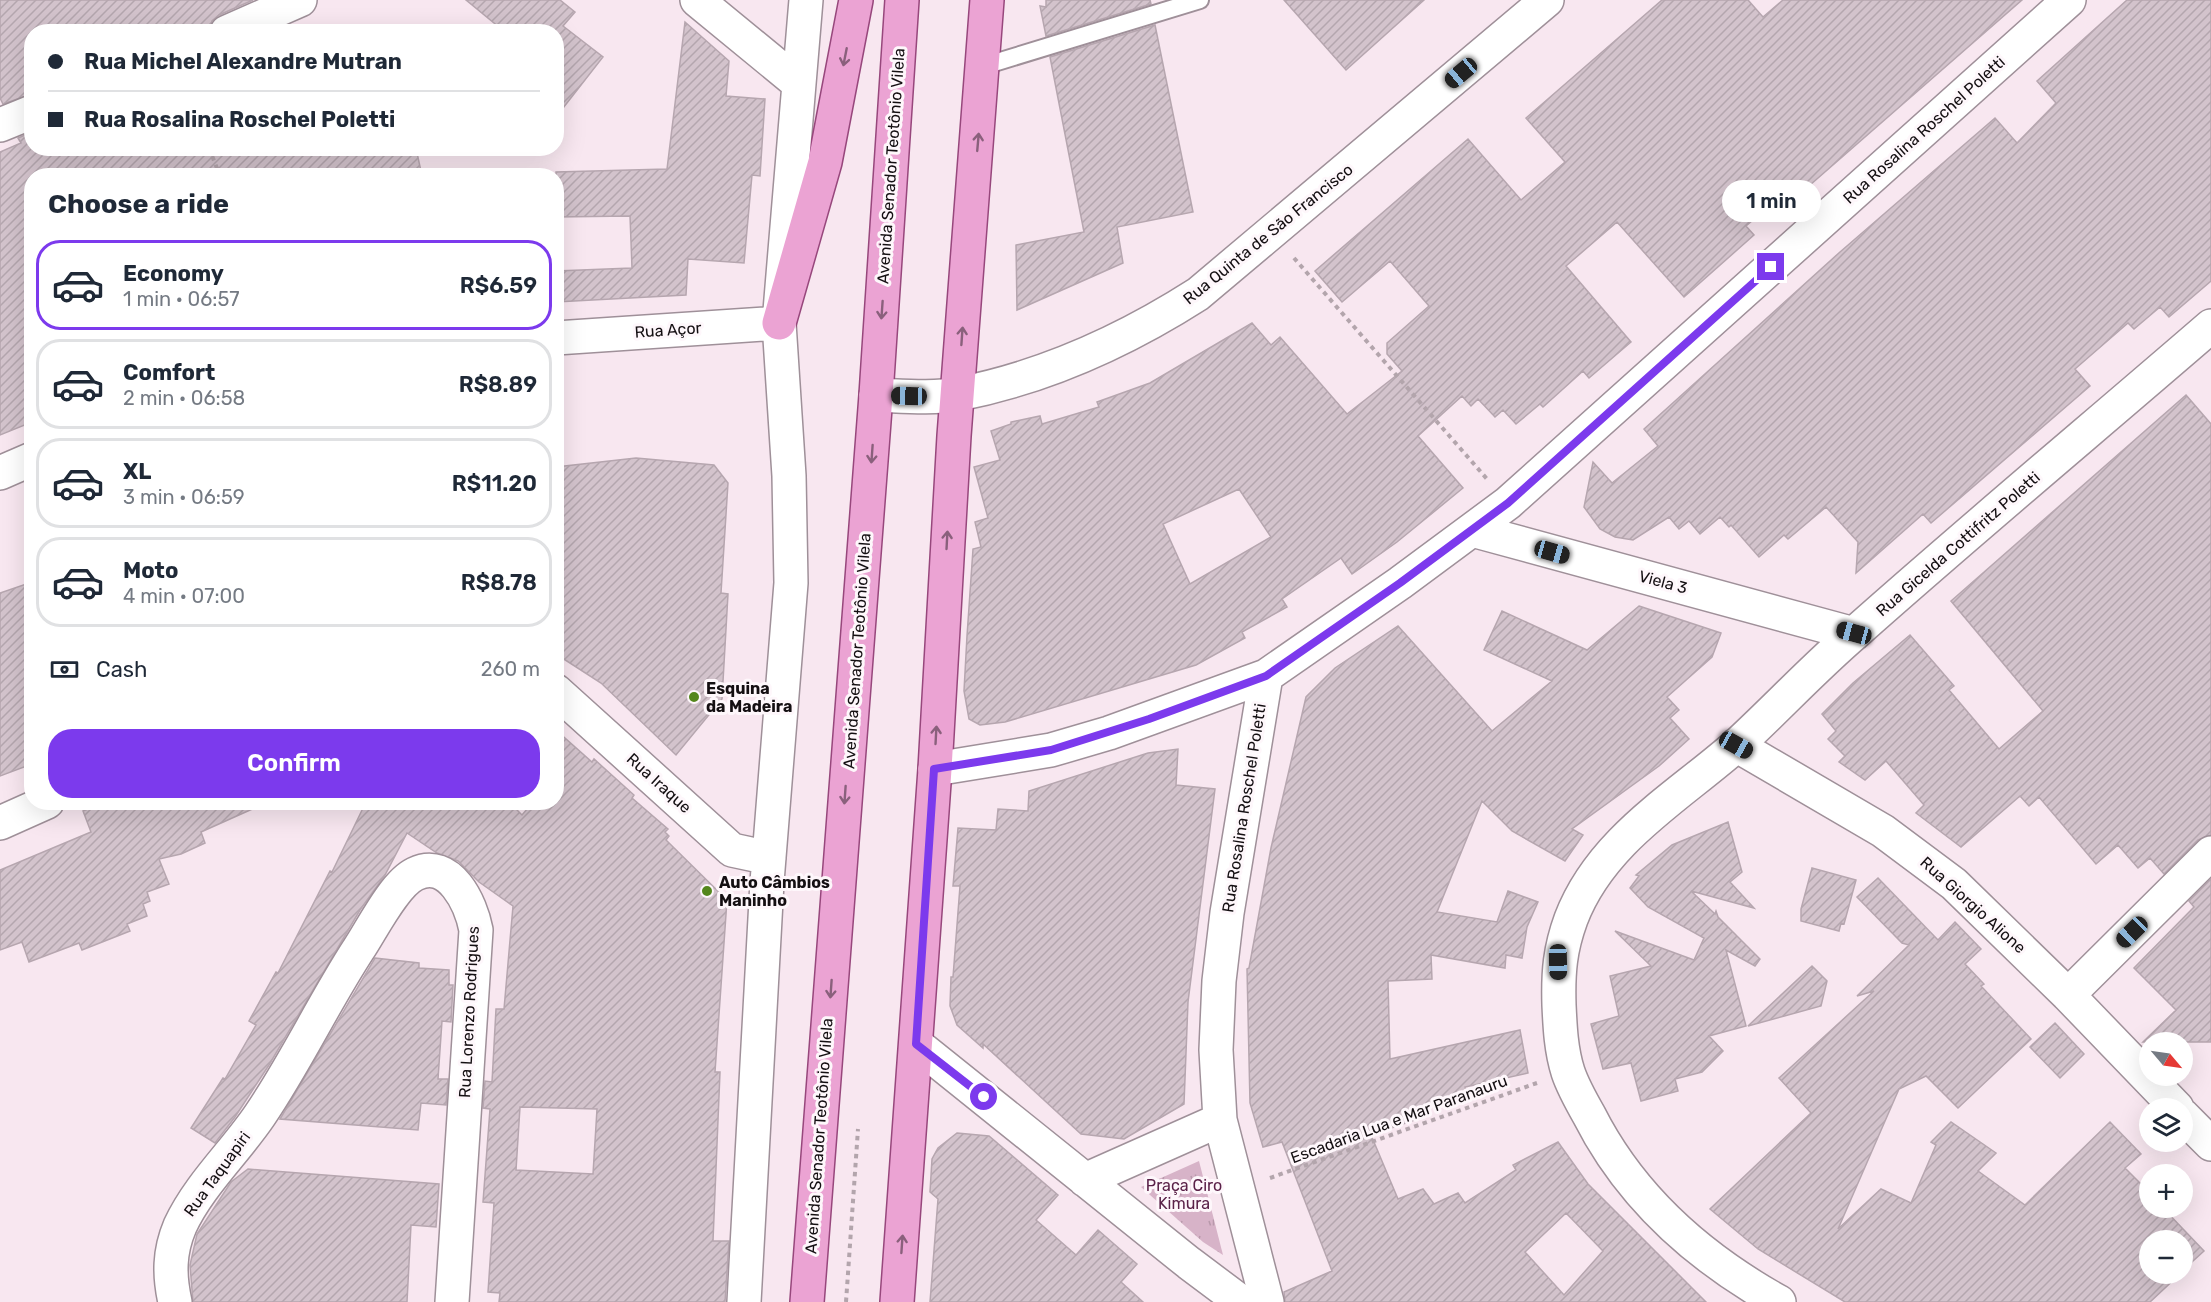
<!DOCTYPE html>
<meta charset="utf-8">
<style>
body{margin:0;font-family:Rubik,sans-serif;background:#f2f2f3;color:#1f2937;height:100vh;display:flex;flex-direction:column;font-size:22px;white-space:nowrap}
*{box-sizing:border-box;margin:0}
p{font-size:20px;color:#747a83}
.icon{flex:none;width:33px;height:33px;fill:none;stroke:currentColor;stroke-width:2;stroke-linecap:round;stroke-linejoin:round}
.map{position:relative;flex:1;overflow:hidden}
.details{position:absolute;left:24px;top:168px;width:540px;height:642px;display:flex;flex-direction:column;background:#fff;border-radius:24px;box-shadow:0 6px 24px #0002}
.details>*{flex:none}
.top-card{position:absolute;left:24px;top:24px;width:540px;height:132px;border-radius:24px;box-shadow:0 6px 24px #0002;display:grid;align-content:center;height:132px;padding:0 24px;background:#fff}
.needle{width:39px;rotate:119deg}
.buttons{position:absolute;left:2139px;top:1032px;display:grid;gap:12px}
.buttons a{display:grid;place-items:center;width:54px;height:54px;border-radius:50%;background:#fff;box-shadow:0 6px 24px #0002;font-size:30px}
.end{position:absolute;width:27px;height:27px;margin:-14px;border:8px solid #7c3aed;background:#fff;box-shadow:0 0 0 3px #fff}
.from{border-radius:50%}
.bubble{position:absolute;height:42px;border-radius:21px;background:#fff;box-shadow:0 6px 24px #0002;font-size:20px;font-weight:600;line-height:42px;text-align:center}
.car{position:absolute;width:18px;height:36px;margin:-18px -9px;border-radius:8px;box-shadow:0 0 4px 2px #0007;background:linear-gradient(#222 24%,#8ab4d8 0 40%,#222 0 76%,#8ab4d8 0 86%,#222 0)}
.top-card b{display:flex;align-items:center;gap:21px;height:57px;font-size:22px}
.top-card b+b{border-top:2px solid #e0e1e3}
.top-card i{width:15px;height:15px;background:#1f2937}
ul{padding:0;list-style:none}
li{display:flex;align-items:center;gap:18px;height:90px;margin:0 12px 9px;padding:0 12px;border:3px solid #e0e1e3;border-radius:24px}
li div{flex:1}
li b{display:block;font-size:22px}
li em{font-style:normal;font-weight:600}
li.selected{border-color:#7c3aed}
li>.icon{width:54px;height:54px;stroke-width:1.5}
h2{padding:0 24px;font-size:27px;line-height:72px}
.pay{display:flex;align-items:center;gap:15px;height:66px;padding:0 24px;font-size:22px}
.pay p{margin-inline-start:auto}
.button{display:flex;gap:12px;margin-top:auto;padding:12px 24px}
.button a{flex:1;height:69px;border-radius:24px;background:#7c3aed;color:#fff;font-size:24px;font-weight:600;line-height:69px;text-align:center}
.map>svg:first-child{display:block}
.park{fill:url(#park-tufts)}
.building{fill:url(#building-hatch);stroke:#b6a6af;stroke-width:1.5;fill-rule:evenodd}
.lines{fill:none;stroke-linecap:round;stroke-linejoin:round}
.service-casing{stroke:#9f9099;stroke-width:20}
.minor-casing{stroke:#9f9099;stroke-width:36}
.primary-casing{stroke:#97477c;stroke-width:36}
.path{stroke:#b3a5ac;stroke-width:4;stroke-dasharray:4.5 4.5;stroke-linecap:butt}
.service{stroke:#fff;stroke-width:16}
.minor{stroke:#fff;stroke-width:33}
.primary{stroke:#eba3d3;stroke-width:33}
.oneway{stroke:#8a607c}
.route{stroke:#7c3aed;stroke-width:8}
.poi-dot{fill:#54871c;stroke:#fef7fb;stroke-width:2}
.labels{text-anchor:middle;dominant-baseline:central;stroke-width:6;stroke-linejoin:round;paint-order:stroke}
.street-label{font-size:16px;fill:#140f12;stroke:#fef7fb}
.poi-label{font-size:16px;font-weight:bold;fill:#140f12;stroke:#fef7fb;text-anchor:start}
.park-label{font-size:16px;fill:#5a2148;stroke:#fef7fb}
</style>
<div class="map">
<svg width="2211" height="1302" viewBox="0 0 2211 1302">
<defs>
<pattern id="park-tufts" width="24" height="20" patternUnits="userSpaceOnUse" patternTransform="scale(1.5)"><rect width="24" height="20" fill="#d7b3c8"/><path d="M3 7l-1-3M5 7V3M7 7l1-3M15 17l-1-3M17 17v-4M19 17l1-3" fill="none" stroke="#b899ab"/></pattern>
<pattern id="building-hatch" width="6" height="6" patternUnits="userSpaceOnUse" patternTransform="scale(1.5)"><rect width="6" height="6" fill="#d3c3cc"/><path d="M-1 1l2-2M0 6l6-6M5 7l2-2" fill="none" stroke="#b4a6ae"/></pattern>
</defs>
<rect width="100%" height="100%" fill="#f8e7f0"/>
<path class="park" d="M1199,1161L1223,1255L1203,1242L1141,1187Z"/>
<path class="building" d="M0,0H253L219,15L212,21L209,32H32V94L3,104L0,98Z
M466,0H560L575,12L563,26L603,57L556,117V32H505Z
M1046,0H1150L1151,4L1046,36L1040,6L1046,7Z
M1284,0H1424L1346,70Z
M1662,0H1748L1763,17L1783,0H2022L1802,192L1795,184L1746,226L1754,235L1684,297L1617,222L1566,266L1631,342L1589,378L1583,371L1543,407L1540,404L1516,424L1503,410L1495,417L1478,399L1471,406L1462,396L1418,436L1463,488L1397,542L1352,574L1341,558L1282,599L1287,607L1242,632L1245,638L1196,665L1005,722L980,725L969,719L964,691L967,636L973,549L981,547L975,522L988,518L974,467L1000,460L991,431L1011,424V422L1040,416L1042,424L1099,407L1097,402L1150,383L1252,323L1271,345L1280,337L1347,414L1402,371L1387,354V343L1429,306L1390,261L1342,302L1315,271L1468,139L1521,200L1565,162L1526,118ZM1239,489L1271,537L1190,584L1163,524Z
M2127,0H2211V281L2169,317L2160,307L2134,329L2128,323L2075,369L2090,386L1931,523L1923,514L1856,573L1858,542L1826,507L1788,539L1784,535L1759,557L1731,525L1729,527L1720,517L1700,534L1689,521L1679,529L1669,517L1633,540L1615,537L1600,529L1584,507L1593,462L1612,483L1658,446L1644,429L1840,252L1995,118L2017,143L2056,103L2037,81Z
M685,22L729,61L726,96L765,99L760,176L752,175L744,263L688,259L686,295L556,302V271L632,268L630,216L556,217V172L667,169Z
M1155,25L1193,212L1117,227L1123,263L1017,310L1016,245L1084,232L1050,57Z
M32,132V148H416L422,176H32V422L0,435V152L21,143L18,138Z
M2186,395L2211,424V835L2198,840L2164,874L2150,858L2138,868L2118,845L2096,864L2039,797L2029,806L2020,796L1961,847L1916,813L1924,805L1886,761L1865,780L1839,762L1845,756L1828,739L1836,731L1822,714L1853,683L1910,635L1954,686L1949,690L1999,749L2043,711L1951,601Z
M636,458L714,465L728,483L721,593L728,594L722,699L676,755L601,683L556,654V467Z
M32,582V764L0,776V593Z
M1639,606L1721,633L1712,657L1667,697L1679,710L1670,718L1689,739L1659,766L1572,829L1583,835L1565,861L1512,831L1482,801L1437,912L1497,922L1508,891L1538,902L1527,927L1522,958L1506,955L1505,968L1431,955L1432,979L1388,981L1390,1059L1520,1030L1528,1073L1465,1087L1468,1098L1426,1106L1429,1115L1371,1135L1398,1199L1423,1189L1434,1204L1458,1193L1465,1203L1516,1170L1513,1165L1558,1142L1588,1184L1706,1302H1285L1284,1292L1332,1271L1282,1142L1263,1147L1250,1103L1247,969L1249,968L1271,848L1306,697L1335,668L1398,626L1492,731L1552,681L1484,650L1502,611L1587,650ZM1566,1213L1603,1251L1564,1295L1525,1252Z
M556,730L592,762L594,759L634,795L632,798L668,829L665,832L669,836L666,840L727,900L715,1072H720L713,1241H729L725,1302H499L500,1293L488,1292L494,1203L483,1202L490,1109L483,1108L485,1081L492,1082L496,1009H504L513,906L479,882L458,861L437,853L407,833L385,875L360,910L269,1065L235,1117L215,1143L191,1128L223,1078L225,1079L256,1025L249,1021L276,972L278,973L330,871L332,872L364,806L360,802H509L522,815L533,802H556ZM520,1107L597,1109L593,1174L516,1170Z
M1178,749L1176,785L1215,789L1188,1002L1184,1104L1124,1139L1081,1134L983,1044V1048L957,1025L953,1014L950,1006L951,977H953L960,886H953L958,828L996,830L998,809L1028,811L1029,791L1148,753Z
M104,802H268L201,832L205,843L181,854L159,859L169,884L147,892L150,901L143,904L147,916L127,924L130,931L82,950L79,943L29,962L22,942L0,950V870L91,832L83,811Z
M1728,822L1742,872L1730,882L1754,908L1691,891L1715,914L1716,911L1718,917L1760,959L1755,966L1726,950L1746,1026L1709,1036L1723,1051L1702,1072L1675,1079L1678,1091L1641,1101L1631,1063L1603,1069L1591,1024L1619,1016L1610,976L1651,966L1615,931L1694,960L1704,938L1648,907L1630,888L1639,876L1636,875L1672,845Z
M1812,868L1856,880L1844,924L1841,923L1839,931L1801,921V909Z
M1878,878L1938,940L1955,922L1981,949L1965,964L1984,984L1981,986L2031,1039L1958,1108L1926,1076L1899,1089L1838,1229L1881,1189L1911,1203L1936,1145L1931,1142L1951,1122L1996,1153L1978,1171L2025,1205L2110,1122L2141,1154L2125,1168L2150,1193V1208H2163L2204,1251L2182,1271V1240H2150V1274H2180L2150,1302H1845L1758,1249L1710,1209L1811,1113L1779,1078L1874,991L1857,996L1909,945L1902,943L1857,897Z
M2211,879V1042H2143L2176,1010L2134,968L2194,907L2189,901Z
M375,958L419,963V968L449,970V985H453L451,1022L442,1021L438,1079H448L446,1105L421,1103L418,1130L280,1119Z
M1812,966L1827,981L1821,1006L1748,1026Z
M2055,1023L2084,1054L2060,1078L2030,1047Z
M957,1133L989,1136L1058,1195L1036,1220L1076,1255L1098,1230L1137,1264L1121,1282L1143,1302H930L938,1199L930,1192L932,1159L938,1148Z
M248,1169L439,1184L436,1227L411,1225L407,1302H193L190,1265L197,1234L231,1182Z"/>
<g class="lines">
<defs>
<path id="service" d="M984,66L1200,0"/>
<path id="minor" d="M697,0L798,83
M227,32L300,0
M0,125L32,112
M556,338L779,323
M876,395C903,396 932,399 959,394C1046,377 1123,342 1198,294L1547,0
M0,473L32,459
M1472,530L1854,634
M1266,676L1227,913L1219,981L1216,1050L1220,1120L1267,1302
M556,691L732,850L769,858
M1736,745L1883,831L1954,884L2068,995L2177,1108
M935,769L1051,750L1109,733L1266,676L1400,583L1508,503L2069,0
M0,823L47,802
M2068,995L2211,853
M916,1044L1189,1263L1241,1302
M2182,1115L2211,1144
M1085,1180L1220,1120
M175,1302C169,1275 169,1252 180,1226C199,1185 235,1152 260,1115C296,1062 323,1004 358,950C371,931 394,884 415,874C450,857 471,904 476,930L452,1302
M744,1302L767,882L791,583L789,476L779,323L806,0
M1779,1302C1698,1257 1631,1198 1589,1115C1581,1101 1573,1087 1568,1072C1561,1050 1560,1027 1559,1005C1558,972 1560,949 1571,919C1601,840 1678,797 1738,744C1778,707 1815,667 1856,632C1973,528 2093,428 2211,326"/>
<path id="primary" d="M779,323L825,162L856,0
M807,1302L876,395L902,0
M897,1302L935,769L954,436L987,0"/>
</defs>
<use href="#service" class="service-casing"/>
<use href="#minor" class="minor-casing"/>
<use href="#primary" class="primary-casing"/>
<path class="path" d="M209,148L220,176
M1294,258L1487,479
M1270,1178L1537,1083
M846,1302L858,1129"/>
<use href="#service" class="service"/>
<use href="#minor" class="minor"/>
<use href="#primary" class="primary"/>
</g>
<defs><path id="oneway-shaft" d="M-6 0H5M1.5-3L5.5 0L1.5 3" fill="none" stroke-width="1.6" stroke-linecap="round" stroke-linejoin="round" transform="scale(1.5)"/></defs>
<g class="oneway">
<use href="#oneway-shaft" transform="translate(845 57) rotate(101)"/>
<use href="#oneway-shaft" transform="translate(978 142) rotate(-85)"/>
<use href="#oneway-shaft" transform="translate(882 310) rotate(94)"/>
<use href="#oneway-shaft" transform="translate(962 336) rotate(-86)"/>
<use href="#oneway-shaft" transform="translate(872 454) rotate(94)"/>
<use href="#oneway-shaft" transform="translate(947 540) rotate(-87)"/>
<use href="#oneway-shaft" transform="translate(936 735) rotate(-87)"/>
<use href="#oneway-shaft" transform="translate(845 795) rotate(94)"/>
<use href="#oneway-shaft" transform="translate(831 989) rotate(94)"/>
<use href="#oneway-shaft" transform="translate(902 1244) rotate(-86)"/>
</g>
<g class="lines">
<path class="route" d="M984,1097L916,1044L934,769L1051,750L1149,719L1266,676L1400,583L1508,503L1771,267"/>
</g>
<g class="poi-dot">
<circle cx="694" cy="697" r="6"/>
<circle cx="707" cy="891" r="6"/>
</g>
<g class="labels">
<g class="street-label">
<text transform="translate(1924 130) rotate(-42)">Rua Rosalina Roschel Poletti</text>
<text transform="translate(891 166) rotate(-86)">Avenida Senador Teotônio Vilela</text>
<text transform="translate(1268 234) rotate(-39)">Rua Quinta de São Francisco</text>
<text transform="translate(668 330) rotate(-4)">Rua Açor</text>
<text transform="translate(1958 544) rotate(-41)">Rua Gicelda Cottifritz Poletti</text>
<text transform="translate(1663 582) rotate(15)">Viela 3</text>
<text transform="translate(857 651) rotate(-86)">Avenida Senador Teotônio Vilela</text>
<text transform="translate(659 783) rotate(42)">Rua Iraque</text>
<text transform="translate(1244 808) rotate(-81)">Rua Rosalina Roschel Poletti</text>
<text transform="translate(1973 905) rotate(42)">Rua Giorgio Alione</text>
<text transform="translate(469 1012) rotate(-87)">Rua Lorenzo Rodrigues</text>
<text transform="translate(1399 1119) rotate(-20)">Escadaria Lua e Mar Paranauru</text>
<text transform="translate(819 1136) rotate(-86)">Avenida Senador Teotônio Vilela</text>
<text transform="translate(217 1174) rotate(-54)">Rua Taquapiri</text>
</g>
<g class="poi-label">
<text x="706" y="688">Esquina<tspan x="706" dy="18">da Madeira</tspan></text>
<text x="719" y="882">Auto Câmbios<tspan x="719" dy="18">Maninho</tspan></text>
</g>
<g class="park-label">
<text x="1184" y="1185">Praça Ciro<tspan x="1184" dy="18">Kimura</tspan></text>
</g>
</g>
</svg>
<div class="buttons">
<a><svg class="needle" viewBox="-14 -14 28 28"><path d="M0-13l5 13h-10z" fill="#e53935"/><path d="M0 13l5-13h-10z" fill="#747a83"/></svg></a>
<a><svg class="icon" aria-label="layers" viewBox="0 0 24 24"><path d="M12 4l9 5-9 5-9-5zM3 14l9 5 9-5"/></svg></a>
<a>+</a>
<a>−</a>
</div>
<i class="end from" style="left:984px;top:1097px"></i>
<i class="end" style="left:1771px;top:267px"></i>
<div class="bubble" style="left:1722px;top:180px;width:99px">1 min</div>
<i class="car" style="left:1461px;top:73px;rotate:230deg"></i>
<i class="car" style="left:909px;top:396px;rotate:271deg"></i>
<i class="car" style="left:1552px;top:552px;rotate:106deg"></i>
<i class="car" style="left:1854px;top:633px;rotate:285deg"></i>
<i class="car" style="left:1736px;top:745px;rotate:119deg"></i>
<i class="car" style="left:2132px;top:932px;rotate:226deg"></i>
<i class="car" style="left:1558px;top:962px;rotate:179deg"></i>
<div class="top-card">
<b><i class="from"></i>Rua Michel Alexandre Mutran</b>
<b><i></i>Rua Rosalina Roschel Poletti</b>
</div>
<section class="details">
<h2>Choose a ride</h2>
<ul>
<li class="selected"><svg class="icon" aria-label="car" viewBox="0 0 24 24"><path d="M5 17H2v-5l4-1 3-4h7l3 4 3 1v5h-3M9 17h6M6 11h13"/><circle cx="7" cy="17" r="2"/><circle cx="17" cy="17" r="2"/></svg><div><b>Economy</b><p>1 min · 06:57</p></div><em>R$6.59</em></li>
<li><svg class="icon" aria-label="car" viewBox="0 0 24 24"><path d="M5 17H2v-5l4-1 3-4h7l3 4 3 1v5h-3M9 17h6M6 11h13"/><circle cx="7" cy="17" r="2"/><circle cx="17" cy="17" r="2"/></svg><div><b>Comfort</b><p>2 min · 06:58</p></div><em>R$8.89</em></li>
<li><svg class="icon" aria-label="car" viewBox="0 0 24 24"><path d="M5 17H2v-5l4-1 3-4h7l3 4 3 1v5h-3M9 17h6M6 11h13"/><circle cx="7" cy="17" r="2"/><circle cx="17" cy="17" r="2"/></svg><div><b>XL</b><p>3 min · 06:59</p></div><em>R$11.20</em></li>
<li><svg class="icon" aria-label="car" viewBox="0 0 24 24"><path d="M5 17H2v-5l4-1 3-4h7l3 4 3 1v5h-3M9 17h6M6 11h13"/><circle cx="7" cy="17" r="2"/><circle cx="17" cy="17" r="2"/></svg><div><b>Moto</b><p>4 min · 07:00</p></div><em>R$8.78</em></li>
</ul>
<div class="pay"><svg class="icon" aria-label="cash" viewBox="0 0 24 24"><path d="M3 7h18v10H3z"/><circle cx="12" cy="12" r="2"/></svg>Cash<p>260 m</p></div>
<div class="button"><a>Confirm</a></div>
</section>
</div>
